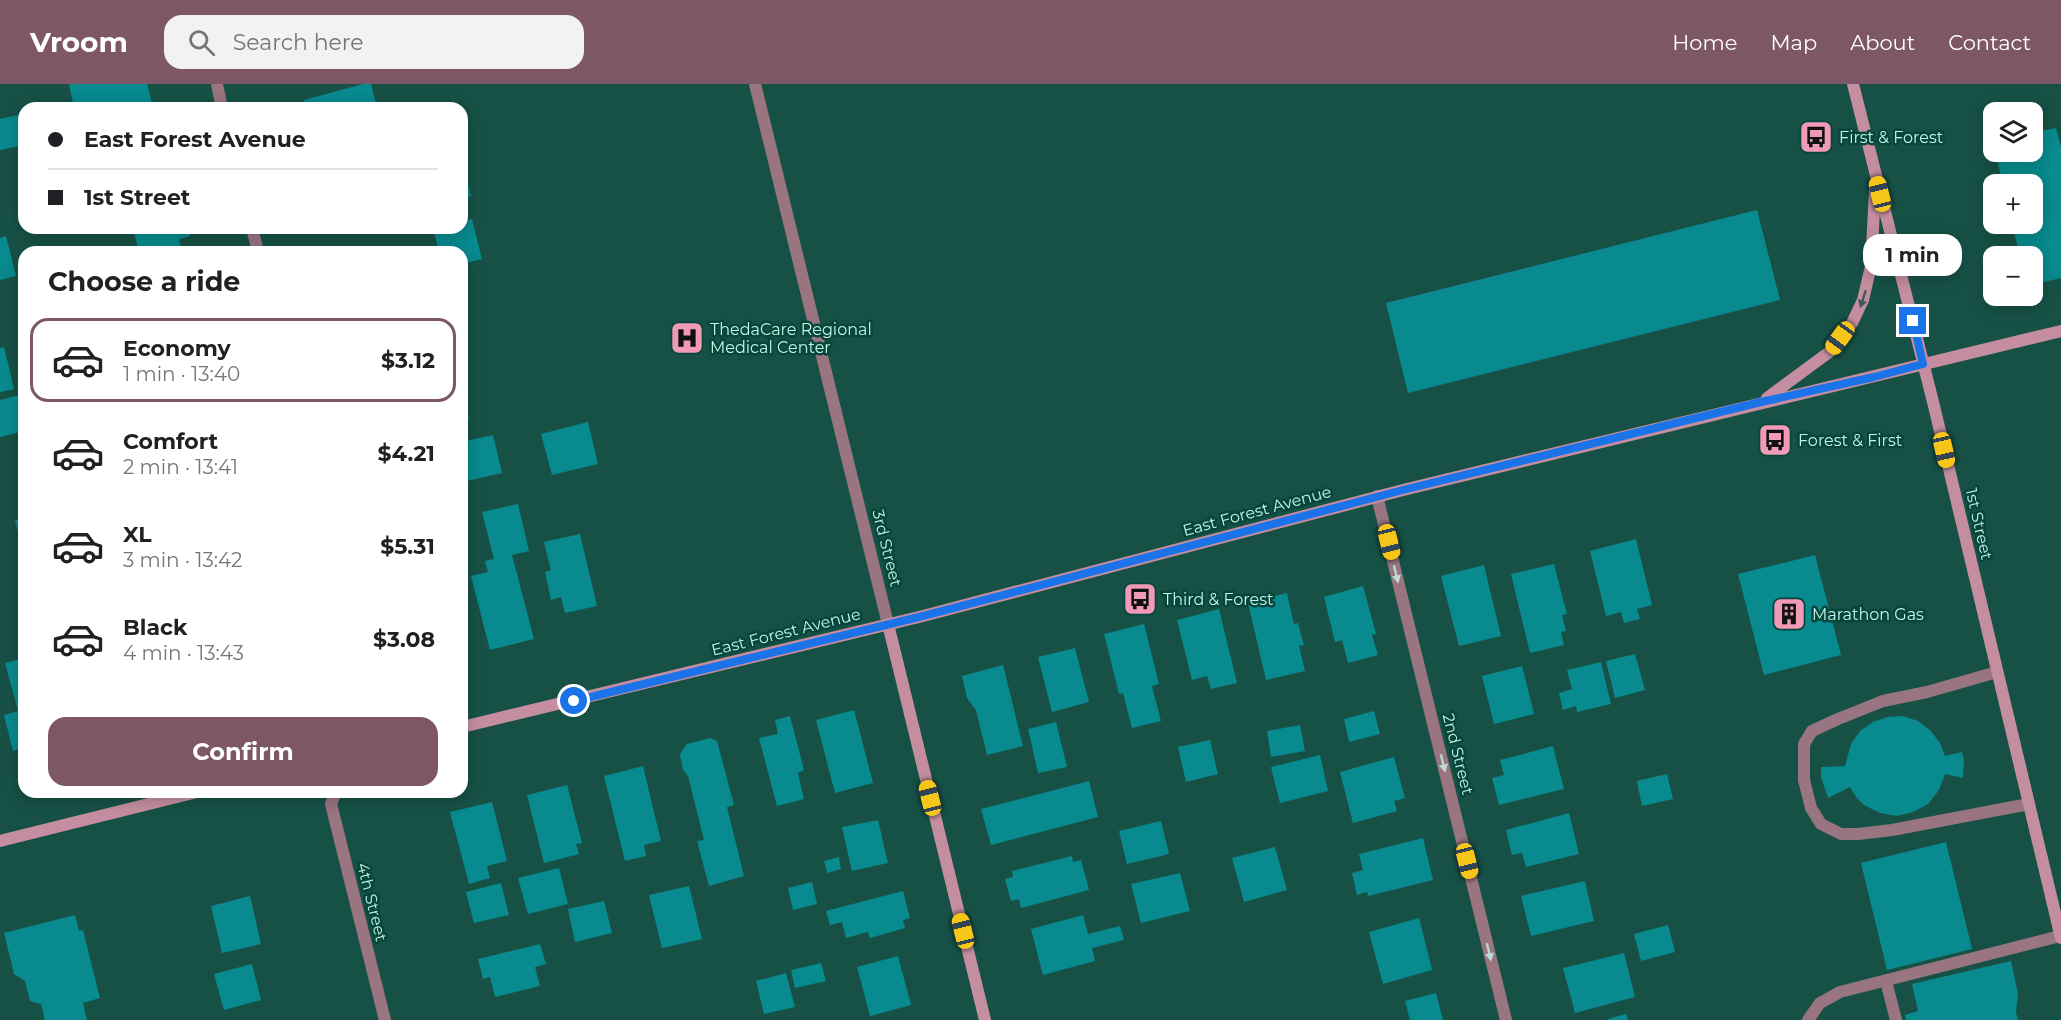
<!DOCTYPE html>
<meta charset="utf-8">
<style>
body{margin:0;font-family:Montserrat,sans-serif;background:#f2f2f2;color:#202124;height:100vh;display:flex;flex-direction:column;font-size:22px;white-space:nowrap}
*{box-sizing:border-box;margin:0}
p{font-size:20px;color:#757577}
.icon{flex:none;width:33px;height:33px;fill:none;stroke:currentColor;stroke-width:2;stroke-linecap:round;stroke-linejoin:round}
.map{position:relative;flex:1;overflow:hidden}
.side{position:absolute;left:18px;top:162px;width:450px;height:552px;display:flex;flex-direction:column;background:#fff;border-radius:18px;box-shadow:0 3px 15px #0003}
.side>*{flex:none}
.hud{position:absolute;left:18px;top:18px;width:450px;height:132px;border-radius:18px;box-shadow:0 3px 15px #0003;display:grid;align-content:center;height:132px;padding:0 30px;background:#fff}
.fabs{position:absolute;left:1983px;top:18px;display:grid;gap:12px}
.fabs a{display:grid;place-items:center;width:60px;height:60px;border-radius:12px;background:#fff;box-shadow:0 3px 15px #0003;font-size:30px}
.end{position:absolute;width:27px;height:27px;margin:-14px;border:8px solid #1a73e8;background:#fff;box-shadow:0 0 0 3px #fff}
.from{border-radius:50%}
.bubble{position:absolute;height:42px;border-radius:18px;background:#fff;box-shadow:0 3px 15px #0003;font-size:20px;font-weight:700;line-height:42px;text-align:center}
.car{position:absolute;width:18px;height:36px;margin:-18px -9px;border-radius:8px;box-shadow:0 0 4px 2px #0007;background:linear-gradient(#f5c518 24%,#345 0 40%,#f5c518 0 76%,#345 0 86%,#f5c518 0)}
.hud b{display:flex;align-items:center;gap:21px;height:57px;font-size:22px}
.hud b+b{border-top:2px solid #e0e0e0}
.hud i{width:15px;height:15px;background:#202124}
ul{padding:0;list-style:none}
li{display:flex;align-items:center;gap:18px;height:84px;margin:0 12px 9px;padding:0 18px;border:3px solid transparent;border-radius:18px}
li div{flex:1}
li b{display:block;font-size:22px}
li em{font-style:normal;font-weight:700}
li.selected{border-color:#7e5766}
li>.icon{width:54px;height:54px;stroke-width:1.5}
h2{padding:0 30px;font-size:27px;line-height:72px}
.action{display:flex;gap:12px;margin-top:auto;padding:12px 30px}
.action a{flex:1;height:69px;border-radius:18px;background:#7e5766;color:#fff;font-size:24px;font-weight:700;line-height:69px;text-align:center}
header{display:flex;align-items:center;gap:36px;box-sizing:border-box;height:84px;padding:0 30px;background:#7e5766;color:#fff}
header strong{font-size:28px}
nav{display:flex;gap:33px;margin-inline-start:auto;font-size:21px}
.search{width:420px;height:54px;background:#f2f2f2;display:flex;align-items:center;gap:15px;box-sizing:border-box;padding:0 21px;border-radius:18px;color:#757577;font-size:22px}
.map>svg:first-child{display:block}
.building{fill:#088a8e}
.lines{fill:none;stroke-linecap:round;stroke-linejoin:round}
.lane{stroke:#987580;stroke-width:12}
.street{stroke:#987580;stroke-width:12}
.secondary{stroke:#c58ea0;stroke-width:12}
.oneway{fill:#405c59}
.oneway2{fill:#bbdad2}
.route{stroke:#1a73e8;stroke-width:8}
.labels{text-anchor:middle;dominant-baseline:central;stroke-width:5;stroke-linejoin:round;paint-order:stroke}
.poi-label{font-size:16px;fill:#c4f3e7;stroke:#07463b;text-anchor:start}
.street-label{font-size:16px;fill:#c4f3e7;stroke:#07463b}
</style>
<header>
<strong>Vroom</strong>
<div class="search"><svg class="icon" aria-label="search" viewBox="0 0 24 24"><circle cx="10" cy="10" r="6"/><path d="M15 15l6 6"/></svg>Search here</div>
<nav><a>Home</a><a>Map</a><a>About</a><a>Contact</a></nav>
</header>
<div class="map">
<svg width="2061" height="936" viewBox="0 0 2061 936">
<rect width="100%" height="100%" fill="#175146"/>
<path class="building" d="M69,0H147L152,19L131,24H74Z
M363,0H371L377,24H306L304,16Z
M18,31L24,61L0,66V35Z
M2056,44L2061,63V194L2032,201V172H2020L2012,140H2032V100H2003L1995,68H2032V49Z
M462,93H466L471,112L462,114Z
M1757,126L1780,216L1408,309L1386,219Z
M472,135L482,175L462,180V168H439L433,144H462V138Z
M133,144H188L190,152L179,155L182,168H139Z
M6,152L16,192L0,196V154Z
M4,263L14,305L0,308V264Z
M24,310V347L0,353V316Z
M462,310L469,334L462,336Z
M588,338L598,380L552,391L541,350Z
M493,351L502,389L467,397L462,378V358Z
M518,420L529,467L512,471L534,555L490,566L471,492L488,488L485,477L494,475L482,428Z
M24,434V469H23L15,436Z
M580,450L597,522L565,529L561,513L551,516L545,488L551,486L544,458Z
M1636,455L1652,521L1637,525L1640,535L1624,539L1621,528L1606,532L1590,467Z
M1815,471L1841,571L1764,591L1738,490Z
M1554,480L1567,530L1562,531L1566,547L1561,548L1564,561L1530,569L1511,490Z
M1484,481L1501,552L1459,562L1441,492Z
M1363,502L1376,550L1372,551L1378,571L1348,579L1342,556L1335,558L1324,513Z
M1287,509L1294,540L1298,539L1304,561L1299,562L1305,587L1266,596L1248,519Z
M1219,525L1237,599L1211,605L1207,592L1192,596L1177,536Z
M462,535L468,555L462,557Z
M1144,540L1159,600L1152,602L1161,637L1132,644L1123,609L1119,610L1104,550Z
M1075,564L1089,618L1052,628L1038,573Z
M1635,570L1645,606L1615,614L1606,577Z
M24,574V664L13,667L4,631L18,627L5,579Z
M1601,578L1611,620L1577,628L1576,622L1563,626L1559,609L1572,605L1567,586Z
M1003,581L1023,662L987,671L976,626L967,614L962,592Z
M1522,582L1534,630L1494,640L1482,592Z
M854,626L873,699L835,709L816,636Z
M1374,627L1380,650L1349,658L1344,635Z
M790,632L804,686L798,689L804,715L777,722L759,654L778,650L775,636Z
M1903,632L1918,637L1931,647L1940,659L1945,672L1962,668L1964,676L1963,694L1945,690L1939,706L1928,720L1913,728L1897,732L1880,729L1864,721L1856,713L1850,703L1828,714L1821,693V683L1845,682L1851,660L1860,647L1873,638L1888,633Z
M1056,638L1067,683L1038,689L1028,645Z
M1300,641L1305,667L1271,673L1267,647Z
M710,654L717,657L734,721L727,723L744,792L709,802L697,757L704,756L688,692L683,686L680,670L687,660Z
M1210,656L1218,690L1186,698L1178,663Z
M1553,662L1564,705L1499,721L1492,694L1504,691L1500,676Z
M1320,671L1328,707L1280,719L1271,683Z
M1394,673L1405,714L1394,717L1397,727L1353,739L1340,688Z
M643,682L661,757L644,761L646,772L625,777L604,692Z
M1667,690L1673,715L1642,722L1637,697Z
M1089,697L1098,733L991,761L981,725Z
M567,701L582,759L576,760L579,770L544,779L527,711Z
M492,718L507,777L487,782L490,794L469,800L450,728Z
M1569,729L1579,770L1526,783L1522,769L1512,771L1506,746Z
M878,736L888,779L852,787L842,743Z
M1161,737L1169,770L1127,780L1119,747Z
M1423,754L1433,796L1368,812L1367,808L1357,811L1352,789L1363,786L1359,770Z
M1946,758L1972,865L1887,886L1861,779Z
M1275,763L1287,806L1244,818L1232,774Z
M1072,772L1073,778L1081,776L1089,806L1021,824L1019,815L1011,817L1005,795L1013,793L1012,787Z
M839,773L841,785L827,789L824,777Z
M559,784L568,820L528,830L518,794Z
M1180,789L1190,827L1141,839L1131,800Z
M1585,797L1594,837L1531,852L1521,812Z
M812,798L817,820L793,826L788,804Z
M501,799L509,831L474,839L466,808Z
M689,802L702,855L662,864L649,811Z
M903,807L910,834L903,836L905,844L870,854L868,848L846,854L842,838L830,841L826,827Z
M250,812L261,860L222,869L211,822Z
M604,817L612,849L575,858L568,825Z
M75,831L79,847L83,846L100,914L83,919L87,936H45L41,920L30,917L25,897L14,890L4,849Z
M1083,831L1088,850L1120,842L1124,856L1092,864L1095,877L1043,891L1031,845Z
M1419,834L1432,886L1383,900L1369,848Z
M1668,841L1675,868L1641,877L1634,850Z
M540,860L546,880L535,883L540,902L495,913L490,893L483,895L478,875Z
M1624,869L1635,913L1575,929L1563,884Z
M898,872L911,921L870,932L857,883Z
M2011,877L2018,910L2016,928L2018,936H1906L1905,931L1918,927L1912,900Z
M821,879L826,897L795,904L791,886Z
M252,880L261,916L224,926L214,890Z
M786,889L795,923L764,930L756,897Z
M1436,909L1443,936H1410L1405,917Z
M1626,930L1628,936H1608V935Z"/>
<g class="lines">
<path class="lane" d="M1997,588L1927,608L1883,617L1838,635L1812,647L1804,660V696L1811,724L1821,740L1841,750H1858L1892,746L2029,720
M1886,897L1896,936
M1808,936L1820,919L1840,908L2060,852"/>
<path class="street" d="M217,0L222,24
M755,0L888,540
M252,144L258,168
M1377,412L1506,936
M336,708L331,720L385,936"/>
<path class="secondary" d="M1853,0L1934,322L2061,854
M1767,314L1832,266L1852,239L1863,216L1871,182L1875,107
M888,540L985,936
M462,643L923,532L1403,406L2061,247
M0,757L197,708"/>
</g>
<defs><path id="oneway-solid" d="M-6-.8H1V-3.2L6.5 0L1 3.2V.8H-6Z" transform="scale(1.5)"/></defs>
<use class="oneway" href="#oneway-solid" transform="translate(1863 215) rotate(108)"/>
<g class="oneway2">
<use href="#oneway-solid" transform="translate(1396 490) rotate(76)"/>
<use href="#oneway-solid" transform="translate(1443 679) rotate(76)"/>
<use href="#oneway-solid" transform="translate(1489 868) rotate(76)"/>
</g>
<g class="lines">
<path class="route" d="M574,617L923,532L1403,406L1761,318L1874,293L1923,280L1913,237"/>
</g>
<defs>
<symbol id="bus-square" viewBox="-11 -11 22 22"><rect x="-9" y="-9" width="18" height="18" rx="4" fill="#f09ab7" stroke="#07463b"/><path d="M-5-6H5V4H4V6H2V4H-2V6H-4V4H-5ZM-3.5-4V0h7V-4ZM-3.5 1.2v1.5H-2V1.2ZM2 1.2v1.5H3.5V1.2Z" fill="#111"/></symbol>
<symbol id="hospital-square" viewBox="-11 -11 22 22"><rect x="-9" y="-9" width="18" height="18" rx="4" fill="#f09ab7" stroke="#07463b"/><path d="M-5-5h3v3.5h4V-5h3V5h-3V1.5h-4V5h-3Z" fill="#111"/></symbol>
<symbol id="building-square" viewBox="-11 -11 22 22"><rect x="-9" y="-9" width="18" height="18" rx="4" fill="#f09ab7" stroke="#07463b"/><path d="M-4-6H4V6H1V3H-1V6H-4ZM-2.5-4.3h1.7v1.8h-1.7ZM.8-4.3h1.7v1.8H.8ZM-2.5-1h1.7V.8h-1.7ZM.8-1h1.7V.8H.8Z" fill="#111"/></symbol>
</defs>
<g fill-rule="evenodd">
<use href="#bus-square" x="1797" y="34" width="38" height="38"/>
<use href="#hospital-square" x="668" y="235" width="38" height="38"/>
<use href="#bus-square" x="1756" y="337" width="38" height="38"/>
<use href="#bus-square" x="1121" y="496" width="38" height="38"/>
<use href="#building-square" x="1770" y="511" width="38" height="38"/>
</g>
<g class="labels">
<g class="poi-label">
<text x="1839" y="53">First &amp; Forest</text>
<text x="710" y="245">ThedaCare Regional<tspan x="710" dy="18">Medical Center</tspan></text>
<text x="1798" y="356">Forest &amp; First</text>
<text x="1163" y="515">Third &amp; Forest</text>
<text x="1812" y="530">Marathon Gas</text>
</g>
<g class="street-label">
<text transform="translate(1257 427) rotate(-15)">East Forest Avenue</text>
<text transform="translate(1979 440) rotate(77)">1st Street</text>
<text transform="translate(887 464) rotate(76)">3rd Street</text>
<text transform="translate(786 548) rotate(-14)">East Forest Avenue</text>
<text transform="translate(1458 670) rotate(76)">2nd Street</text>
<text transform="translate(372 818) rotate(76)">4th Street</text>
</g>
</g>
</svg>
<div class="fabs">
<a><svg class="icon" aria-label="layers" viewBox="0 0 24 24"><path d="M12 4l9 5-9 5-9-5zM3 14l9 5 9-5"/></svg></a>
<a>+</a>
<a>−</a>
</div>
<i class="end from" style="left:574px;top:617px"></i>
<i class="end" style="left:1913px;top:237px"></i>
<div class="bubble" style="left:1863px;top:150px;width:99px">1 min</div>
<i class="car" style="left:1880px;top:110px;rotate:346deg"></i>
<i class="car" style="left:1840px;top:254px;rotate:216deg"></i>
<i class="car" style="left:1944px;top:366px;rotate:167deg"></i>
<i class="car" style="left:1389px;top:458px;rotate:166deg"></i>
<i class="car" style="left:930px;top:714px;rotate:346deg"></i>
<i class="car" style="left:1467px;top:777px;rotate:166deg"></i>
<i class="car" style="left:963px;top:847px;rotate:346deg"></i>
<div class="hud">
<b><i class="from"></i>East Forest Avenue</b>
<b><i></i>1st Street</b>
</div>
<section class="side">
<h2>Choose a ride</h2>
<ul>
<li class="selected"><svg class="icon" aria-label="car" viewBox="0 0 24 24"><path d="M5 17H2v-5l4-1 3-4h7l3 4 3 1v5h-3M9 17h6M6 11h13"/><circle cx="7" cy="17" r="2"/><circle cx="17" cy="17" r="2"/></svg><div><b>Economy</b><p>1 min · 13:40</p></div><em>$3.12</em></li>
<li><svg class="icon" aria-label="car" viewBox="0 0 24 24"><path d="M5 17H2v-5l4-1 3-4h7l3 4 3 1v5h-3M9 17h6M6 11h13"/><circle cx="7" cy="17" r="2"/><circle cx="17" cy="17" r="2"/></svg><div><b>Comfort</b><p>2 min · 13:41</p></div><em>$4.21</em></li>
<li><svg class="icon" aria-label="car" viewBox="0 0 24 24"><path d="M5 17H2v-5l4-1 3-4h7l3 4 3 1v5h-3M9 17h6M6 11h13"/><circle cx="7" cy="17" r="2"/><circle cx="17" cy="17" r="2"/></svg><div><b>XL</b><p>3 min · 13:42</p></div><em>$5.31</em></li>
<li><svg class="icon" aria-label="car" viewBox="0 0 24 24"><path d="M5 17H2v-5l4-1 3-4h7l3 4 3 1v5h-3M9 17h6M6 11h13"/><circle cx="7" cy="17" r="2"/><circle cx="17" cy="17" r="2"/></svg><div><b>Black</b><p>4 min · 13:43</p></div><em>$3.08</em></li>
</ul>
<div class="action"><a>Confirm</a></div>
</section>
</div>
